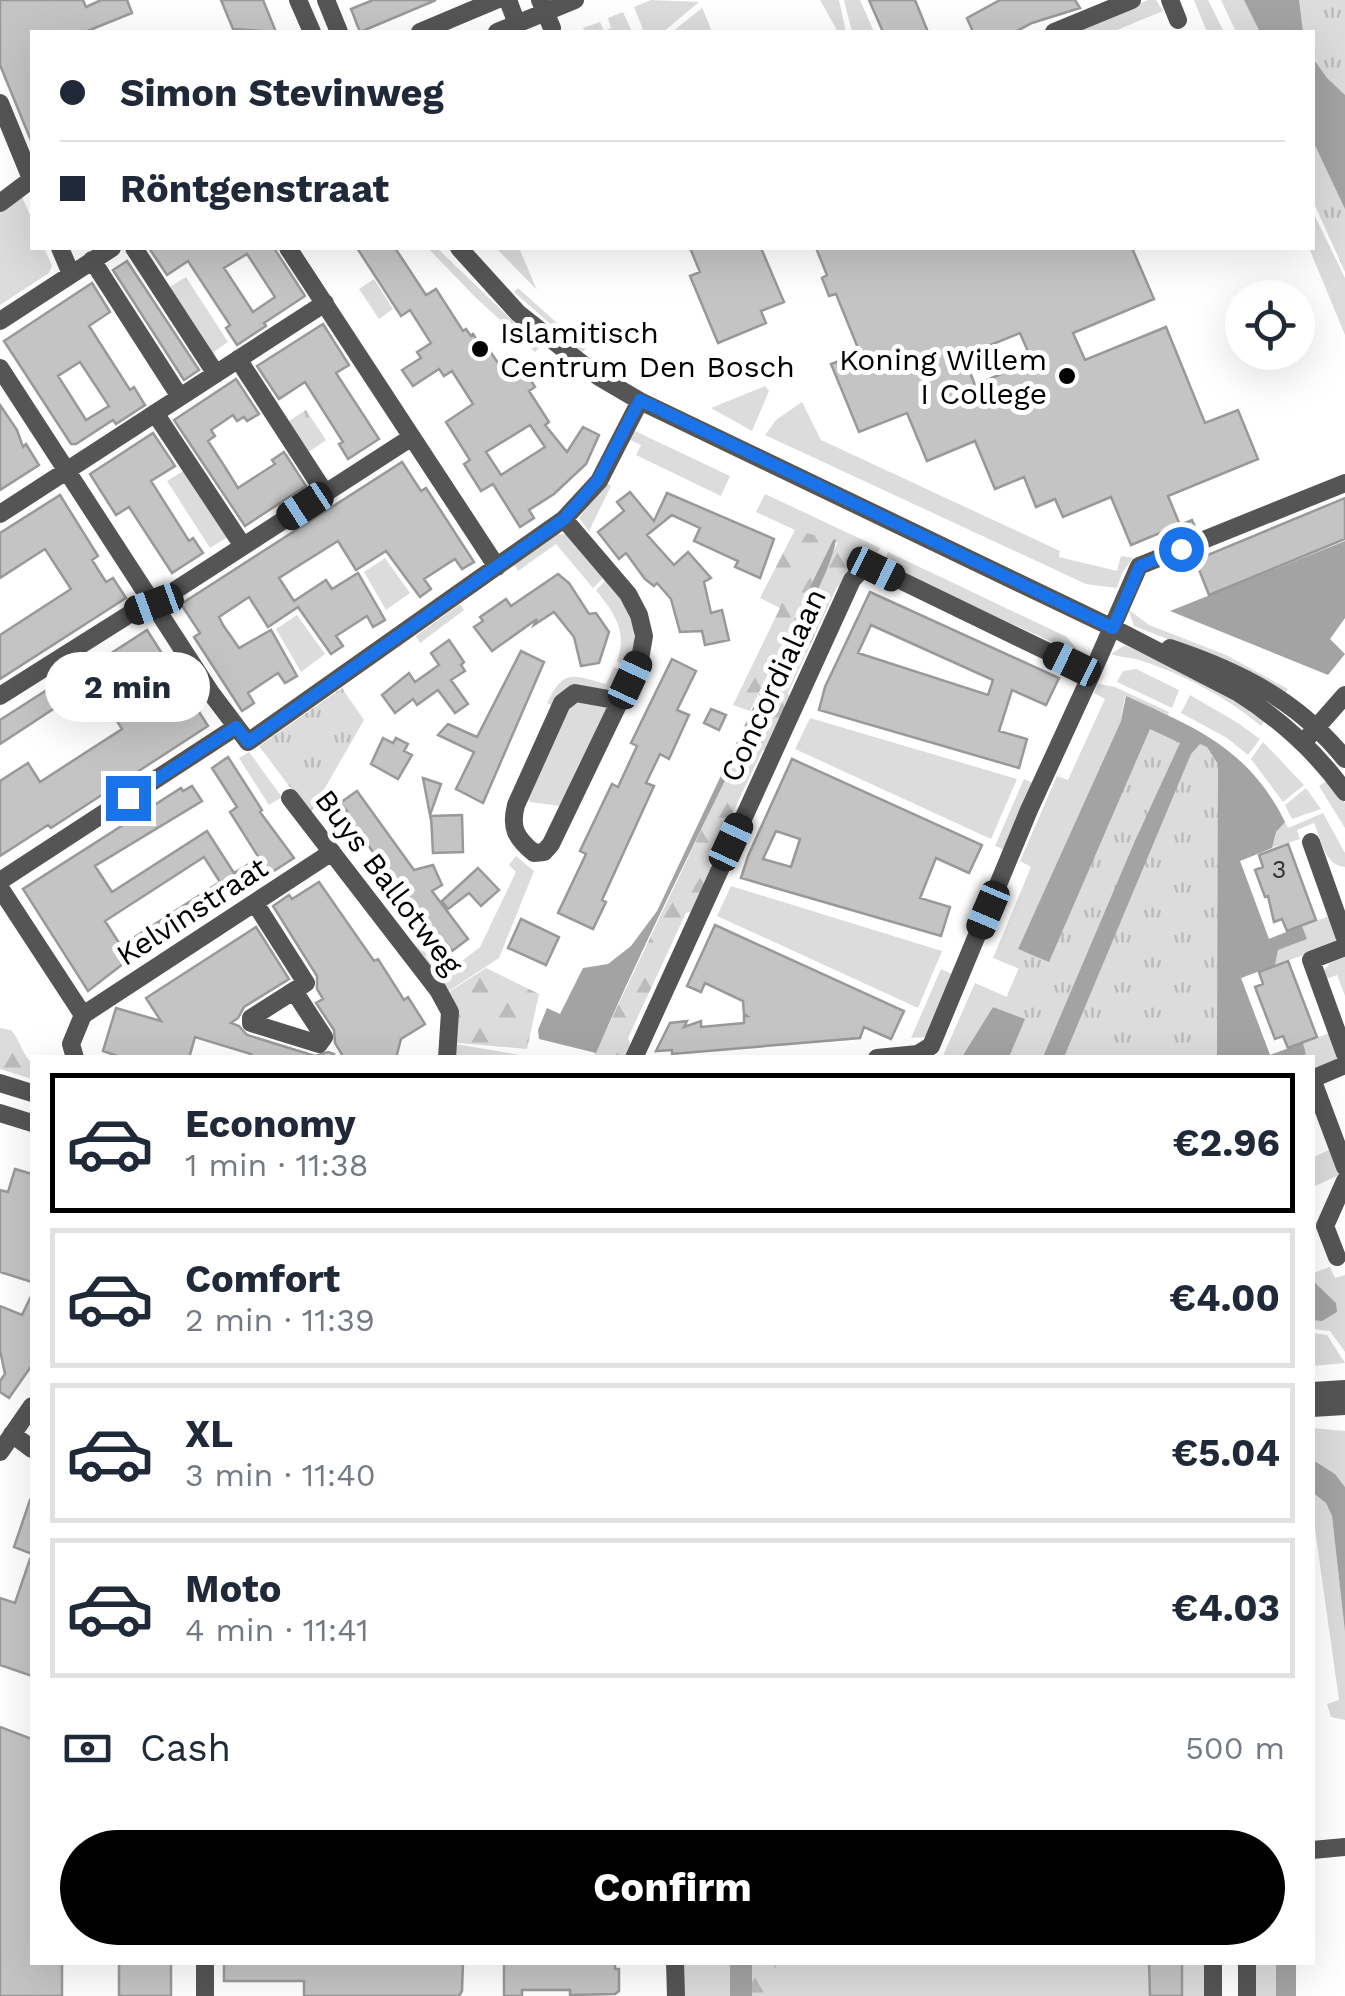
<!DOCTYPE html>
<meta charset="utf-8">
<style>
body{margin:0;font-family:"Work Sans",sans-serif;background:#f6f6f7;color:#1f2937;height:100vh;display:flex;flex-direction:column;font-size:38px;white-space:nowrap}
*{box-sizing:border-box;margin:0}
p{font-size:32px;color:#747a83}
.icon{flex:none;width:55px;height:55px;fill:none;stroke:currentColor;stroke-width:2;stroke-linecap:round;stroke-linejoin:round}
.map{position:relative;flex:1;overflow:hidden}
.details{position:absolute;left:30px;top:1055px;width:1285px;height:910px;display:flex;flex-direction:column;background:#fff;border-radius:0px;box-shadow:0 10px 40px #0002}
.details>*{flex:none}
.top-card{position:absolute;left:30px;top:30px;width:1285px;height:220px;border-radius:0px;box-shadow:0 10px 40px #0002;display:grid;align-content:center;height:220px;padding:0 30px;background:#fff}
.buttons{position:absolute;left:1225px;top:280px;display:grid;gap:20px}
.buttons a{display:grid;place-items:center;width:90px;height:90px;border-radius:50%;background:#fff;box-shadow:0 10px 40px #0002;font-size:50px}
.end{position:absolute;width:45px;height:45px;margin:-22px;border:12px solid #1a73e8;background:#fff;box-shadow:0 0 0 5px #fff}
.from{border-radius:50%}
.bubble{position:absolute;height:70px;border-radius:35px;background:#fff;box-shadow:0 10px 40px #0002;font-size:32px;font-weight:700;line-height:70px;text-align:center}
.car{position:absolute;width:30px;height:60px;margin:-30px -15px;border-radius:12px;box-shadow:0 0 8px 2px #0007;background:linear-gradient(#222 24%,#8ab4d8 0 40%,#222 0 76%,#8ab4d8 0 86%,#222 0)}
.top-card b{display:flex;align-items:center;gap:35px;height:95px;font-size:38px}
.top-card b+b{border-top:2px solid #e0e1e3}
.top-card i{width:25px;height:25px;background:#1f2937}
ul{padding:18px 0 0;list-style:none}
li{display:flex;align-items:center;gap:30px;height:140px;margin:0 20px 15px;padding:0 10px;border:5px solid #e0e1e3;border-radius:0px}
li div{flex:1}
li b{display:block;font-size:38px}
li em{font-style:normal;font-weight:700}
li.current{border-color:#000}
li>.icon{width:90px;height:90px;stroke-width:1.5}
.pay{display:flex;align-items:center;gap:25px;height:110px;padding:0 30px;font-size:38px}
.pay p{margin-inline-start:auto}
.action{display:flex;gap:20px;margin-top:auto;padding:20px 30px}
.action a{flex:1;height:115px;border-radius:60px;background:#000;color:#fff;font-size:40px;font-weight:700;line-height:115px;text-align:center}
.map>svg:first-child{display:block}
.grass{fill:#dcdcdc}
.forest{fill:url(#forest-firs)}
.park{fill:url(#park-tufts)}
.water{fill:#a3a3a3}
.building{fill:#c4c4c4;stroke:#999;stroke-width:2.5;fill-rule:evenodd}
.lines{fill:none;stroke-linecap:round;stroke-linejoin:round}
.minor{stroke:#555;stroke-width:18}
.route{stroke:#1a73e8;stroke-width:12}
.poi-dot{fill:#000;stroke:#fff;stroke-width:4}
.labels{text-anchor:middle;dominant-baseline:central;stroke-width:10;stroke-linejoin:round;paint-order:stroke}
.number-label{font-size:25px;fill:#313131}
.poi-label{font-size:30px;fill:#000;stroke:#fff;text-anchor:start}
.street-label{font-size:30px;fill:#000;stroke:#fff}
</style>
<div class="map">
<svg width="1345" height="1996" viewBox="0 0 1345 1996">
<defs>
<pattern id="forest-firs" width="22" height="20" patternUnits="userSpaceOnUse" patternTransform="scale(2.5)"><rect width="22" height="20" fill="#dcdcdc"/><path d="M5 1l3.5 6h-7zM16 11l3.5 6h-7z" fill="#bbb"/></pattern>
<pattern id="park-tufts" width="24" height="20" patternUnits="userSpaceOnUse" patternTransform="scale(2.5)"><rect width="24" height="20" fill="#dcdcdc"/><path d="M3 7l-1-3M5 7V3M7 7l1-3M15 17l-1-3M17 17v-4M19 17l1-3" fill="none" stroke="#bbb"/></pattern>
</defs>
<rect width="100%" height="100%" fill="#fff"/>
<path class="grass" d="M651,0L699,2L663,32H644L634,7Z
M820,0H839L846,32H838Z
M844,0H860L874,32H852Z
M1148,0H1156L1163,11L1112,32H1081L1088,26Z
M1194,0H1208L1224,32H1207Z
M702,7L712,32H672L702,8Z
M623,12L632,32H585L583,28L600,22L604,31L611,28L608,18Z
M22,197L32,219V248H44L52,266L49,273L0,305V204Z
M1313,212L1345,278V335L1309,248H1312Z
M428,248H437L540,347L535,352L474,296Z
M496,248H519L537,290Z
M186,277L228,342L208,356L165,290Z
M374,279L393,309L379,319L359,289Z
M518,288L586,349L582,352L514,292Z
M765,386L769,391L752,431L711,408Z
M802,402L821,440L1060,551L1059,557L1117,571L1121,556L1133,558L1122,573L1117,588L1086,584L765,435L776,420Z
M635,431L730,476L721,496L636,455L641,445L628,439Z
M188,468L231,535L210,548L167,481Z
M607,483L611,486L589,531L579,518Z
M765,494L880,548L873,562L855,566L853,547L795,530L756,512Z
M565,534L604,577L593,588L556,544L518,571L514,564L555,535Z
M888,552L1067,637L1076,648L1074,652L883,565Z
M385,558L410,593L386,610L364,572Z
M606,580C634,611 637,623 632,664L627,666L617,661C628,631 614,613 596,590Z
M460,604L464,610L420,643L416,636Z
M1128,609L1149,625L1226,655L1288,689L1284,695L1232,664L1134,626Z
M297,615L325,654L301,672L276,629Z
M1125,645L1229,695L1266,719L1261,726C1228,698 1183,674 1142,661C1132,657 1121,658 1111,654Z
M614,667L624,672L621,687L602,693L569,686L553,706L547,703C564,668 572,675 606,684Z
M1136,669L1179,690L1172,708L1117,682L1123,671Z
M1098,684L1115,687L1169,712L1168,715L1125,696L1121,721L1018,949L1049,962L1042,978L993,958L1031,867L1020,861L1057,776L1068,780L1105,699L1094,693Z
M1190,695L1238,723L1260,739L1248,755L1227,738L1181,713Z
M577,698L613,705L560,806L530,802L527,798L564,712Z
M810,718L1017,779L991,839L795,749Z
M1263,742L1304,785L1283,802L1251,759Z
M249,752L282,797L269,805L239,758Z
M1024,779L1037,785L1008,851L995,846Z
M1329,779L1345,803V828L1319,786Z
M1306,788L1321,809L1292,819L1285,805Z
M1323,813L1345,853V867C1324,865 1322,840 1314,823L1297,830L1300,839L1272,848L1276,832L1285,822L1288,828Z
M516,856L534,871L499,958L446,993L413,950L419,945L444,975L480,947L516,872L509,865Z
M731,886L942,951L918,1008L717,916Z
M1329,916L1337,940L1335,944L1275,965L1278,950L1306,939L1302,926Z
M1345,957V996L1337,975L1326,979L1323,972L1330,963Z
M941,969L954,975L927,1037L911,1038Z
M975,983L1029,1007L1025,1019L993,1007L964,1056L942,1058Z
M1329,1033L1339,1058L1313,1070L1312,1058H1298L1306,1054L1303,1043Z
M456,1044L531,1057L454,1058Z
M1329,1150L1339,1175L1313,1187V1157Z
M1330,1267L1335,1278L1345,1275V1352L1330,1331L1313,1329V1273Z
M1313,1333L1327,1335L1345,1363L1313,1366Z
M1312,1428L1345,1431V1487L1335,1474L1313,1460Z
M1312,1493L1326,1503L1332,1516L1345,1632V1720L1331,1717L1327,1704L1339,1700L1313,1515Z
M682,1963H730V1996H682Z
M752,1963H1204V1996H752Z
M1252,1963H1276V1996H1252Z"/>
<path class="forest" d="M795,530L833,540L750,711L733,705L780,608L760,598Z
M838,542L854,547L855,566L846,583L837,587L788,693L792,701L771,747L762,751L709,863L713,872L695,910L686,913L628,1038L631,1047L626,1057L593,1058Z
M486,968L539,994L527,1049L447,1042L441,997Z
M0,1028L11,1030C21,1041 21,1053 32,1063V1079L0,1069Z
M752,1963H776V1996H752Z"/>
<path class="park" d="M1221,0H1345V272L1313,201L1312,32H1236Z
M306,410L326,440L306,454L286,423Z
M342,688L364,720L310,814L259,746Z
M1126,696C1196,728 1249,749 1285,822L1276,832L1272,848L1240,861L1269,939L1302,926L1307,939L1278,950L1275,965L1288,961L1241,978L1270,1055L1303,1043L1306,1054L1298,1058H976L984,1052L1123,716Z"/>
<path class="water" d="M1244,0H1299L1303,32H1260Z
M1312,57L1327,78L1345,95V209L1313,141Z
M836,539C834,565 794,636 781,665C720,794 653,922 596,1053L539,1039L538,1030L547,1008L560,1014L583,968L608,964L631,946L657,911L810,587L833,540Z
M1345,541V618L1330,639L1345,654L1328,675L1170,611Z
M1126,696C1196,728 1248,748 1285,822L1276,832L1272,848L1240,861L1269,939L1302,926L1307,939L1278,950L1275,965L1241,978L1270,1055L1303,1043L1306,1054L1298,1058L1217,1057L1218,764L1207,747L1200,744L1191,754L1064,1057H1043L1134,843L1180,743L1150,729L1049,962L1018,949L1121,721Z
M993,1007L1025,1019L1009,1057H962Z
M1312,1280L1336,1303L1337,1312L1322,1321L1313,1320Z
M1313,1460L1335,1474L1345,1487V1632L1332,1516L1326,1503L1313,1493Z
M730,1963H752V1996H730Z
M1276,1963H1296V1996H1276Z"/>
<path class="building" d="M0,0H83L86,7L101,0H127L132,13L85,32H32V143L0,65Z
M221,0H263L276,32L233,29Z
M373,0H436L360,32L351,9Z
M869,0H915L928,32H883Z
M1000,0H1075L1080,8L1032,23L1015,32H973L967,18Z
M149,248H274L305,296L264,323L266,326L237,345L226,328L230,325L188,261L167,275ZM247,254L275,297L253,312L224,268Z
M357,248H395L426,295L436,289L463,331L466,329L471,336L473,334L484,350L488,348L506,375L512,372L515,377L525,371L535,387L529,391L549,422L545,425L567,452L583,427L599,435L586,464L554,494L529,510L534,518L520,527L493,484L481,491L464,464L470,460L446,422L473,404L452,371L444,376L439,369L413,386L402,370L421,358L417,352L431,343L410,310L401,316ZM530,425L545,447L501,475L486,452Z
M690,248H761L784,302L761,311L766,323L718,343L690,276L700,272Z
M816,248H1132L1154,299L1073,333L1085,360L1166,327L1205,423L1238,410L1258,459L1168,496L1180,525L1192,520L1196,529L1184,535L1179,525L1131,545L1111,497L1063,517L1055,499L1036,507L1024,477L995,489L975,441L927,461L907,413L859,432L831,364L860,353L836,294L829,296L822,278L827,275ZM1020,333L1032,361L975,385L968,367L973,352Z
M127,261L199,370L184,380L113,270Z
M92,283L110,312L89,326L130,390L134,387L145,405L116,424L113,420L76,444H71L4,341ZM80,362L109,406L86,420L58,376Z
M323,324L349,365L336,373L379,439L348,459L339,444L343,442L305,382L279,399L257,366Z
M236,379L259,414L247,421L244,417L237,421L233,415L211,430L215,436L208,441L223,464L238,488L275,464L272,460L284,452L306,486L245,526L174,420Z
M0,405L17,430L23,447L26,444L39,465L0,490Z
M153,433L175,466L151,481L189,541L193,538L203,553L172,573L129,507L116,515L90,474Z
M402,462L421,491L426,488L474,562L462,569L455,559L424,579L431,589L420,597L386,551L356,570L338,541L279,578L294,601L326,580L332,589L358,573L385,620L373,627L367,616L336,636L343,646L331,654L298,607L268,627L249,597L219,617L223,625L239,648L271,630L297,676L285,683L278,673L248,693L254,703L242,711L194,637L200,633L181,604Z
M630,492L654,521L667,493L774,539L760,578L735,567L738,561L694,541L700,528L672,515L647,535L674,565L688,552L711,578L704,582L711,613L722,610L729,640L705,645L702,631L680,632L671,599L657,583L654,586L645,579L626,553L619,559L598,532L624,511L617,502Z
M60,495L98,556L92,560L106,582L113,578L126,598L0,679V635L71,589L45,549L0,578V533Z
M1345,498V539L1209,595L1194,557L1206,552L1208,555Z
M558,574L569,583L589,614L596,613L609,632L599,663L581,666L574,637L554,612L534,625L537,619L492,651L474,627L483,621L480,617L506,599L511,606Z
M870,592L1059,678L1046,705L1012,690L999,731L1027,739L1019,768L819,710L825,687ZM871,625L993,680L988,695L858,653Z
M147,630L208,726L51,828L48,825L0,856V781L28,763L40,782L122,729L93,683L0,744V720L97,658L99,661Z
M449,640L464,662L461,665L465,671L451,680L468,704L455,713L438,690L417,705L413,699L395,713L382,695L409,673L415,682L439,665L431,653Z
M521,651L544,662L483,803L456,789L474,752L438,735L448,724L477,737Z
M672,659L696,671L677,710L689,715L669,759L660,754L646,783L654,786L602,900L606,902L593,929L558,913L586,854L580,851L612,784L618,787L637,746L631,743Z
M711,709L726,715L719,730L704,723Z
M383,738L393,743L396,738L408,744L404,751L412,755L398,779L371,764Z
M228,757L262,810L260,812L294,858L130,964L132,957L88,991L23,889L181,788L183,791L192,786L202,801L95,866L112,892L207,831L234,873L259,858L230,812L237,807L212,768ZM204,857L220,882L121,946L105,921Z
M792,759L982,845L969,873L936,858L920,898L950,907L941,936L741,878L748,856ZM776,831L800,839L791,867L763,859Z
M423,778L441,784L430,815Z
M357,791L414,870L433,865L442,885L432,891L468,939L452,951L447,944L440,949L407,906L411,903L373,858L376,856L359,833L354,837L339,817L347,811L340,803Z
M462,815L463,852L433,853L431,816Z
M1288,844L1316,920L1287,931L1282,919L1274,922L1268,896L1265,897L1255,870L1263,867L1259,855Z
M478,868L499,890L481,906L469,893L448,909L442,901Z
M319,882L374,961L378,959L404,1000L408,997L425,1024L401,1039L396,1058H344L335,1043L334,1030L316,1003L323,999L317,989V976L273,906L289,895L292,899Z
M521,919L559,937L546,965L508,948Z
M715,925L904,1011L891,1039L864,1027L860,1038L672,1054V1050L656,1051L670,1023L687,1021L684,1027L701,1021V1027L744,1023V1016H747L744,1014L743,1001L705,983L701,992L687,986Z
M256,927L289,979L244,1007L238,1018L231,1023L239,1026L247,1035L315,1056L328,1052L334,1054L333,1058H250L251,1054L195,1037L189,1058H123L103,1051L116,1008L161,1021L146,998Z
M1288,961L1317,1037L1288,1048L1283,1036L1275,1039L1255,987L1263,984L1259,972Z
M15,1169L32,1174V1282L0,1272V1190L8,1192Z
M32,1294V1365L9,1398L0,1392V1381L5,1374L0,1350V1306L22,1315Z
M30,1500L32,1501V1554L14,1547Z
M30,1559L32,1560V1676L0,1665V1598L15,1603Z
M0,1727L32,1739V1962H62V1996H0Z
M119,1962H171V1996H119Z
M224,1962H463L462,1991L459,1996H304V1981H224Z
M504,1962H615V1969H619V1991L615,1994L570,1995V1990H522V1996H504Z
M1149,1962H1182V1996H1150Z"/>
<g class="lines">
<path class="minor" d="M298,0L312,32
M326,0L339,32
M508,0L517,24
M540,0L552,28
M1170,0L1178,20
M420,32L496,0
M497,32L575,0
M1054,32L1132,0
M0,103L32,181
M0,203L32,179
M60,248L71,274
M134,248L216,374
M288,248L497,567
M459,248L518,313L599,377L640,401L1113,628L1237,692C1280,719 1315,750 1345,792
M92,260L180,397
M0,321L112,248
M238,359L325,493
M0,368L211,693L248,742L564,519L599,481L640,401
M155,413L243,546
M0,514L325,303
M564,519L628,594L639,615L644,636L640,659L551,844L544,852L534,853C516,838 510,828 516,805L562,703L575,693L620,701
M1170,648C1239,671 1299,701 1345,759
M0,696L133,612L154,604L412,437
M1309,736L1345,695
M290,798L438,990L450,1012L447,1058
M1311,842L1345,938
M0,881L236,727
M0,888L83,1015
M255,903L306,983L251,1018V1023L319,1044L324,1037L294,991
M1345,947L1311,960L1345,1054
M83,1015L332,852
M75,1058L71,1044L83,1015
M634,1058L852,580L862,569L873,567L1092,673L1139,566L1345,483
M877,1058L918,1054L931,1046L1029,810L1092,673
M1312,1079L1345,1167
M1312,1079L1345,1065
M0,1083L32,1093
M0,1113L32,1123
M1337,1257L1325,1226L1345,1181
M1312,1391L1345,1389
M1312,1408L1345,1406
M12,1434L32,1449
M0,1452L32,1406
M1312,1850L1345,1847
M675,1962L676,1996
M1213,1962V1996
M205,1996V1962
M1247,1996V1962"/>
</g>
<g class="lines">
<path class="route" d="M128,798L236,727L248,742L564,519L598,480L640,400L1113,628L1140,566L1181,549"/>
</g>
<g class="poi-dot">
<circle cx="480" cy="349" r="10"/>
<circle cx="1067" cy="376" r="10"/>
</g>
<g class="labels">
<g class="number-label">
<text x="1279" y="869">3</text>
</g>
<g class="poi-label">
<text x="500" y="332">Islamitisch<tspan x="500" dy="34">Centrum Den Bosch</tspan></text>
<text x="1047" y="359" text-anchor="end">Koning Willem<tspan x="1047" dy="34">I College</tspan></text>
</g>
<g class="street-label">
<text transform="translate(773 685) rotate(-65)">Concordialaan</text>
<text transform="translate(389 882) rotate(53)">Buys Ballotweg</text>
<text transform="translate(192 911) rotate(-33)">Kelvinstraat</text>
</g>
</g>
</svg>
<div class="buttons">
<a><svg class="icon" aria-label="locate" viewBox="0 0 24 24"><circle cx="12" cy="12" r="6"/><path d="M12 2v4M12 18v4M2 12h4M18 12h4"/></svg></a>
</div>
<i class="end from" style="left:1181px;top:549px"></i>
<i class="end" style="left:128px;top:798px"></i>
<div class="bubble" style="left:45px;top:652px;width:165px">2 min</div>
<i class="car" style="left:305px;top:506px;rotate:237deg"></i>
<i class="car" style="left:876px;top:569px;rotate:116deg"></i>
<i class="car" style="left:154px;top:604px;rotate:250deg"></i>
<i class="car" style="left:1072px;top:664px;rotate:296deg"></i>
<i class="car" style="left:630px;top:680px;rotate:25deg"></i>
<i class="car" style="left:731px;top:842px;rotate:25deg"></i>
<i class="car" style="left:988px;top:910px;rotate:203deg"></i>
<div class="top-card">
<b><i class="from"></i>Simon Stevinweg</b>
<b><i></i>Röntgenstraat</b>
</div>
<section class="details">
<ul>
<li class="current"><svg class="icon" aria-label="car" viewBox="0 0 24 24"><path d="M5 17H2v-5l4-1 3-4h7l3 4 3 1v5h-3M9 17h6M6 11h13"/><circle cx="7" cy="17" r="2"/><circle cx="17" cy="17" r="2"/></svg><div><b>Economy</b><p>1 min · 11:38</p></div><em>€2.96</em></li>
<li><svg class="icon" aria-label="car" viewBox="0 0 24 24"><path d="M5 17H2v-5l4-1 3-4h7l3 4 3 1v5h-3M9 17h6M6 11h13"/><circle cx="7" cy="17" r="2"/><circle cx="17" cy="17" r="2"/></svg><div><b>Comfort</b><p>2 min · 11:39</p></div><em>€4.00</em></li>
<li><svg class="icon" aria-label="car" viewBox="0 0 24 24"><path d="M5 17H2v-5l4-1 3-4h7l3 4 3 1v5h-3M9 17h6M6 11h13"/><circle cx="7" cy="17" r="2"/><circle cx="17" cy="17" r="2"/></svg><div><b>XL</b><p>3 min · 11:40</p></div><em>€5.04</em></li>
<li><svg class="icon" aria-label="car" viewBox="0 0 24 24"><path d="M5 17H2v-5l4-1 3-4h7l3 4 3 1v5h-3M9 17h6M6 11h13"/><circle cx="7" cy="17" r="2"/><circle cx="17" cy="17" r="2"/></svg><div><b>Moto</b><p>4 min · 11:41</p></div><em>€4.03</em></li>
</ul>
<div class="pay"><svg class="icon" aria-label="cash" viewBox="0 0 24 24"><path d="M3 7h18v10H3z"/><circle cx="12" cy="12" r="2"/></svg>Cash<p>500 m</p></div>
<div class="action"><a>Confirm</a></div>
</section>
</div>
